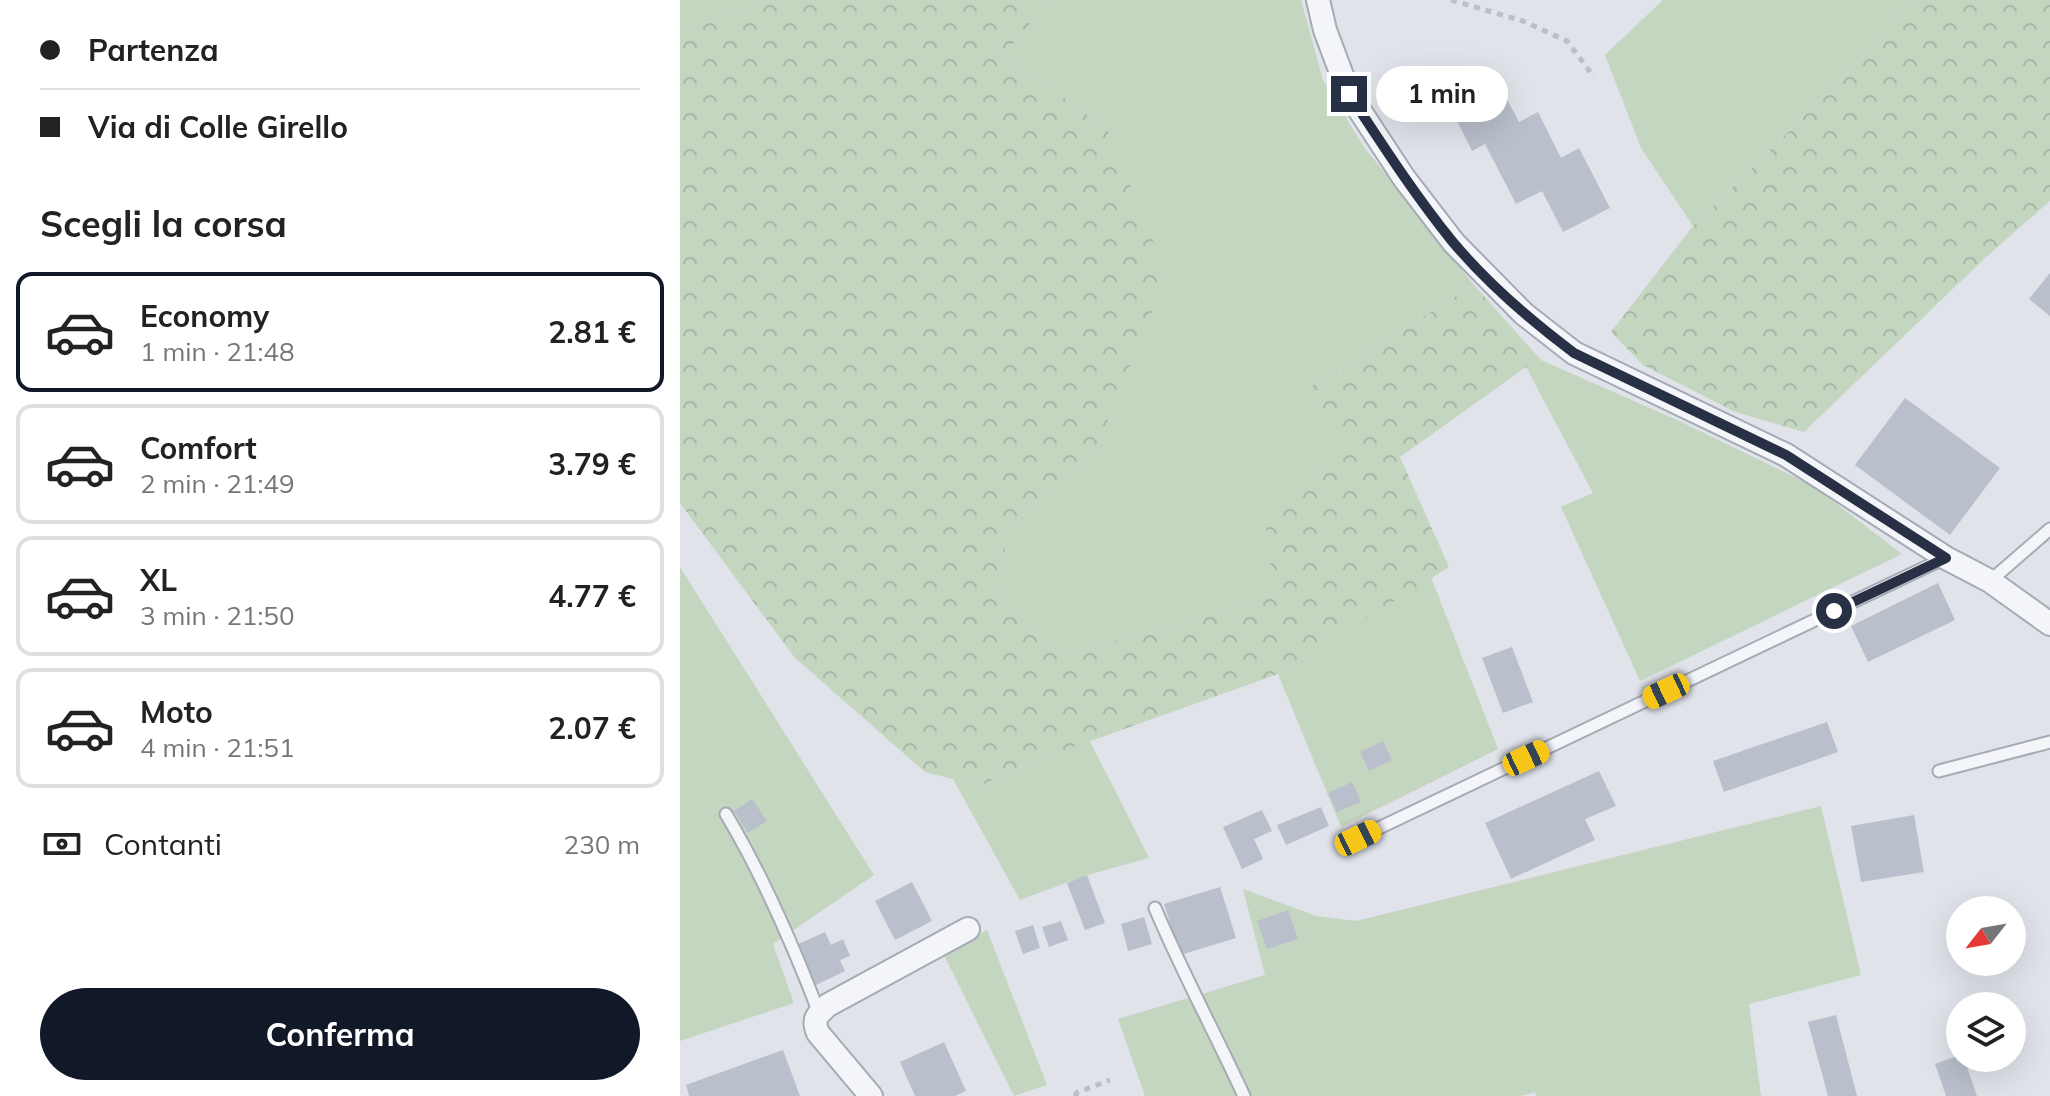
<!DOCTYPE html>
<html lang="it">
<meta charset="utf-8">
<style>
body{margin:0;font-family:Mulish,sans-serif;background:#f6f6f6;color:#222;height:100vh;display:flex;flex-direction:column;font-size:30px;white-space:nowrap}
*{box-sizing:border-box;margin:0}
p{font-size:26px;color:#767676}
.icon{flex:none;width:44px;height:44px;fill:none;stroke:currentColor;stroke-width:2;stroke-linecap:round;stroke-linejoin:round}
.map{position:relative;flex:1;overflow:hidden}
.panel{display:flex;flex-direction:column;background:#fff;width:680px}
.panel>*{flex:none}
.top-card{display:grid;align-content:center;height:176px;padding:0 40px;background:#fff}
.needle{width:52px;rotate:239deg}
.fabs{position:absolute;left:1266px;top:896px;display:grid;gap:16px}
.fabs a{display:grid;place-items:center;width:80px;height:80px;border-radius:50%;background:#fff;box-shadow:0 8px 32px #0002;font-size:40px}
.end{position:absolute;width:36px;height:36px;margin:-18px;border:10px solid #273044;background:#fff;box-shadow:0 0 0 4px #fff}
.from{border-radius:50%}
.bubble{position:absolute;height:56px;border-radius:28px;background:#fff;box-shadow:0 8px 32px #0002;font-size:26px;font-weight:700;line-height:56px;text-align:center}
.car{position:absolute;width:24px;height:48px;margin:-24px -12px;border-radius:10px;box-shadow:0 0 6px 2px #0007;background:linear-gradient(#f5c518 24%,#345 0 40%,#f5c518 0 76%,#345 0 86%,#f5c518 0)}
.top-card b{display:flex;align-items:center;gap:28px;height:76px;font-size:30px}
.top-card b+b{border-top:2px solid #e0e0e0}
.top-card i{width:20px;height:20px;background:#222}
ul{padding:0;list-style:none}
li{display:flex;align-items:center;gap:24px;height:120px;margin:0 16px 12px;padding:0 24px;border:4px solid #e0e0e0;border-radius:16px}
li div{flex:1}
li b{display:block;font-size:30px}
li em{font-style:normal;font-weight:700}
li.selected{border-color:#111827}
li>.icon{width:72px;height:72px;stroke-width:1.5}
h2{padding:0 40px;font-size:36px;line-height:96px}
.pay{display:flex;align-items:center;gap:20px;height:88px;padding:0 40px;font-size:30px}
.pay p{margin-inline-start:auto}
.button{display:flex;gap:16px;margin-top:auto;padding:16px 40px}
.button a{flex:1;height:92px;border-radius:48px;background:#111827;color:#fff;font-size:32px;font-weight:700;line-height:92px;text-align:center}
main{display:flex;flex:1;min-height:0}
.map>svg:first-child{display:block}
.grass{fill:#c4d5c0}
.forest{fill:url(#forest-crowns)}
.building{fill:#b9bfcb}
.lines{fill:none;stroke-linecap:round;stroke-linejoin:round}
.lane-casing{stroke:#a5aab5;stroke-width:15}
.street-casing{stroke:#a5aab5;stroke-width:26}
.path{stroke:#babec6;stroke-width:5;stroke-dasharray:6 6;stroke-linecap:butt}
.lane{stroke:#f3f5f8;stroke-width:11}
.street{stroke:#f3f5f8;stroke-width:22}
.route{stroke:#273044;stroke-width:10}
</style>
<main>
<section class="panel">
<div class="top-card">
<b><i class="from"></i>Partenza</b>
<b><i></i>Via di Colle Girello</b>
</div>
<h2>Scegli la corsa</h2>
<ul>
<li class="selected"><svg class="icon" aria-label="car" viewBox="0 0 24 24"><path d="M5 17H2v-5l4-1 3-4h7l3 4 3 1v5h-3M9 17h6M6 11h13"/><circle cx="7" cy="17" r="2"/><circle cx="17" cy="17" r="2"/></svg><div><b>Economy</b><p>1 min · 21:48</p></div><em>2.81 €</em></li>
<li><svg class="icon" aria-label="car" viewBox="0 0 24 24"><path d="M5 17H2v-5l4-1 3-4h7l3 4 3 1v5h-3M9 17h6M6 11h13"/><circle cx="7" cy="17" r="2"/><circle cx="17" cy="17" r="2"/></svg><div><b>Comfort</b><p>2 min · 21:49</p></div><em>3.79 €</em></li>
<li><svg class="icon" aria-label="car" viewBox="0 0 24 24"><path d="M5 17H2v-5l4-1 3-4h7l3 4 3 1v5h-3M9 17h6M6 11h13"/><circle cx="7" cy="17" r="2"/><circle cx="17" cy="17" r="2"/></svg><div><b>XL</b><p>3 min · 21:50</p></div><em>4.77 €</em></li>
<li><svg class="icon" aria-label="car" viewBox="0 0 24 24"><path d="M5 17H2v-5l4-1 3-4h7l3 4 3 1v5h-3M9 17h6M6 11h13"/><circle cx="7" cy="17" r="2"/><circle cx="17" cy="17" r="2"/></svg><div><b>Moto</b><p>4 min · 21:51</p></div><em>2.07 €</em></li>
</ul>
<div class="pay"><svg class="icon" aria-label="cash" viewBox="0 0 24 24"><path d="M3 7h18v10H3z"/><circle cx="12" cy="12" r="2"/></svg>Contanti<p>230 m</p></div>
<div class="button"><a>Conferma</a></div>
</section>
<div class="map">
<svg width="1370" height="1096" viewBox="0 0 1370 1096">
<defs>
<pattern id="forest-crowns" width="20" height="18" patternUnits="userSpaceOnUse" patternTransform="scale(2)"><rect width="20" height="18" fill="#c4d5c0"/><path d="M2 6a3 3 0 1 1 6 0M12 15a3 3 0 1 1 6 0" fill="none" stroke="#a8b7a6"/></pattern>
</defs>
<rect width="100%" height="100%" fill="#e0e3ea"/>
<path class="grass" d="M0,0H89L0,31Z
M370,0H621L643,80L684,147L794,285L630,387L667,450L627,477L594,594L492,628L385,652L343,627L320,595L327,530L418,445L439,387L427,129L324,55Z
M983,0H1232L1167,74L1013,226L961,148L925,55Z
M861,360L997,420L1133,486L1222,554L960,681L881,507L913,493L846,367Z
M0,567L194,875L93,944L114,1003L0,1041Z
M751,577L818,749L661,827L598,674Z
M410,741L469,858L407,875L340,900L273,779L300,786L338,767Z
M1141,806L1181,975L1069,1004L1081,1096H856L855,1092L841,1096H465L438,1019L585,975L563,889L636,916L676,921Z
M307,930L367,1085L334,1096L264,955Z"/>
<path class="forest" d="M89,0H370L324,55L427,129L487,274L418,445L327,530L320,595L343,627L385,652L492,628L594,594L586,528L627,477L666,450L630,387L794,285L861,360L846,367L720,457L769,567L598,674L338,767L300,786L245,772L115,658L0,503V31Z
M1232,0H1370V201L1305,258L1124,432L1055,412L963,365L931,332L1013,226L1167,74Z"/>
<path class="building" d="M817,80L839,122L858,112L881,158L899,148L930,208L883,232L862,191L836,204L805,144L792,151L769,105Z
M1370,273V316L1349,299Z
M1225,398L1320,468L1270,535L1175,465Z
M1258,583L1275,620L1188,662L1171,626Z
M832,647L853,702L823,713L802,658Z
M1147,722L1158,752L1044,792L1033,761Z
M703,741L712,760L689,771L680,752Z
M919,771L936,806L905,819L915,840L831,879L805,823Z
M672,782L681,802L657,812L648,793Z
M72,799L87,821L68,833L54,811Z
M641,807L649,826L606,845L597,825Z
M582,810L592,831L574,839L583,859L562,869L543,827Z
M1234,815L1244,872L1181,882L1171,826Z
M407,875L425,923L405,930L387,883Z
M232,882L252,921L215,940L195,901Z
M540,887L556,938L500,955L484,904Z
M608,910L618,939L587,949L577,921Z
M464,917L472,944L448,951L441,924Z
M381,921L388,940L369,947L362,927Z
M353,925L360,948L343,954L335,931Z
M145,932L151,945L163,939L170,956L160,960L165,971L134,986L114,946Z
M1156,1015L1177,1096H1148L1128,1022Z
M264,1042L286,1091L275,1096H235L220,1062Z
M103,1050L120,1096H9L6,1085Z
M1280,1055V1058H1284L1297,1096H1266L1255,1064Z"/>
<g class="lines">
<defs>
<path id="lane" d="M1310,581L1370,529
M1259,771L1370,742
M46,814C83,876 113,945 139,1013
M678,838L1265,558
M475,908C502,972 535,1033 564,1096"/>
<path id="street" d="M638,0L645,30L669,94L724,178L774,243L844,314L894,353L1106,455L1266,558L1310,581L1370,624
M191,1096L138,1033C132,1019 137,1015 148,1005L288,929"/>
</defs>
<use href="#lane" class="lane-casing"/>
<use href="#street" class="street-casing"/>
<path class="path" d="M771,0L843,21L887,41L914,77
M396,1096V1093L430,1080"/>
<use href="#lane" class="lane"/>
<use href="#street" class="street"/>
</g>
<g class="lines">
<path class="route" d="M669,94C702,144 734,194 772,241C807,283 850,320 894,353L1106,455L1266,558L1154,611"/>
</g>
</svg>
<div class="fabs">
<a><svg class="needle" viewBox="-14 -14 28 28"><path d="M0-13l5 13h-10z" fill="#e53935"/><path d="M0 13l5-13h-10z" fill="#767676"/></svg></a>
<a><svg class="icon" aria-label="layers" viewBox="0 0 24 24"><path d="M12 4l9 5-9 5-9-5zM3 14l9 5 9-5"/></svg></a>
</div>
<i class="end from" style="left:1154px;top:611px"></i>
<i class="end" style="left:669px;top:94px"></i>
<div class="bubble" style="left:696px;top:66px;width:132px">1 min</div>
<i class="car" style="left:986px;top:691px;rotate:245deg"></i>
<i class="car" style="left:846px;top:758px;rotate:65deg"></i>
<i class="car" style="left:678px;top:838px;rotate:64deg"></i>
</div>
</main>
